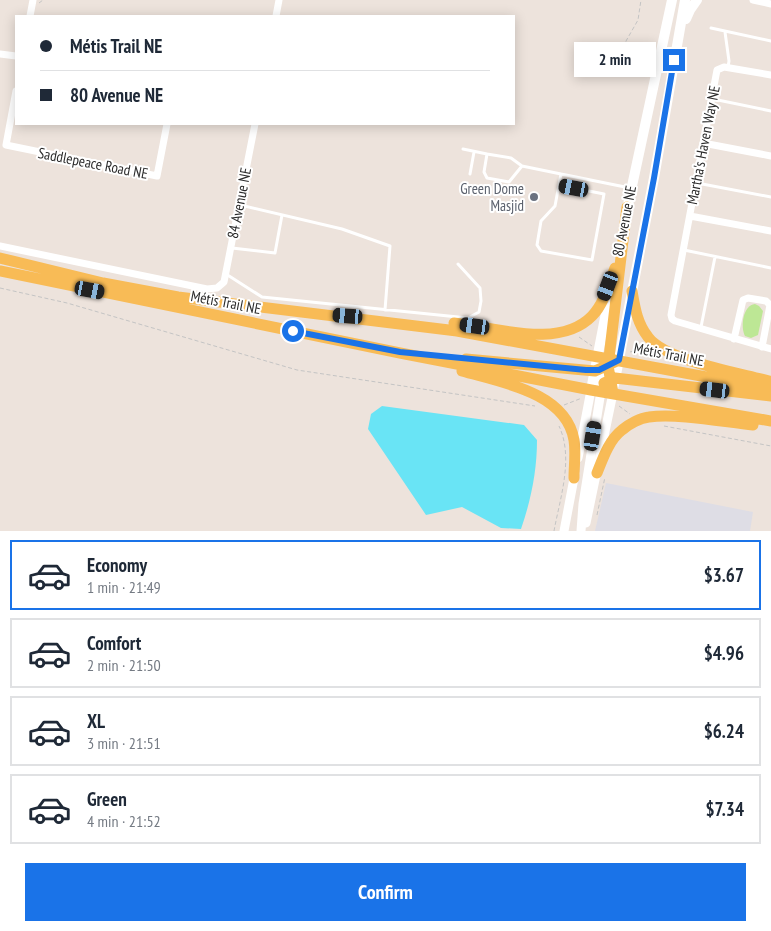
<!DOCTYPE html>
<meta charset="utf-8">
<style>
body{margin:0;font-family:"PT Sans Narrow",sans-serif;background:#f6f6f7;color:#1f2937;height:100vh;display:flex;flex-direction:column;font-size:19px;white-space:nowrap}
*{box-sizing:border-box;margin:0}
p{font-size:16px;color:#747a83}
.icon{flex:none;width:28px;height:28px;fill:none;stroke:currentColor;stroke-width:2;stroke-linecap:round;stroke-linejoin:round}
.map{position:relative;height:531px;overflow:hidden}
.side{display:flex;flex-direction:column;background:#fff;flex:1}
.side>*{flex:none}
.top-card{position:absolute;left:15px;top:15px;width:500px;height:110px;border-radius:0px;box-shadow:0 2px 12px #0003;display:grid;align-content:center;height:110px;padding:0 25px;background:#fff}
.end{position:absolute;width:22px;height:22px;margin:-11px;border:6px solid #1a73e8;background:#fff;box-shadow:0 0 0 2px #fff}
.from{border-radius:50%}
.bubble{position:absolute;height:35px;border-radius:0px;background:#fff;box-shadow:0 2px 12px #0003;font-size:16px;font-weight:700;line-height:35px;text-align:center}
.car{position:absolute;width:15px;height:30px;margin:-15px -8px;border-radius:6px;box-shadow:0 0 4px 1px #0007;background:linear-gradient(#222 24%,#8ab4d8 0 40%,#222 0 76%,#8ab4d8 0 86%,#222 0)}
.top-card b{display:flex;align-items:center;gap:18px;height:48px;font-size:19px}
.top-card b+b{border-top:1px solid #e0e1e3}
.top-card i{width:12px;height:12px;background:#1f2937}
ul{padding:9px 0 0;list-style:none}
li{display:flex;align-items:center;gap:15px;height:70px;margin:0 10px 8px;padding:0 15px;border:2px solid #e0e1e3;border-radius:0px}
li div{flex:1}
li b{display:block;font-size:19px}
li em{font-style:normal;font-weight:700}
li.on{border-color:#1a73e8}
li>.icon{width:45px;height:45px;stroke-width:1.5}
.cta{display:flex;gap:10px;margin-top:auto;padding:10px 25px}
.cta a{flex:1;height:58px;border-radius:0px;background:#1a73e8;color:#fff;font-size:20px;font-weight:700;line-height:58px;text-align:center}
.map>svg:first-child{display:block}
.industrial{fill:#dedde5}
.green{fill:#bde795}
.water{fill:#69e4f5}
.lines{fill:none;stroke-linecap:round;stroke-linejoin:round}
.path{stroke:#c4c4c4;stroke-width:1;stroke-dasharray:4 2.5;stroke-linecap:butt}
.service{stroke:#fff;stroke-width:3}
.minor{stroke:#fff;stroke-width:7}
.tertiary{stroke:#fff;stroke-width:9}
.secondary{stroke:#fff;stroke-width:10}
.primary{stroke:#f8bb56;stroke-width:11}
.route{stroke:#1a73e8;stroke-width:6}
.worship-dot{fill:#6b7280;stroke:#fff;stroke-width:2}
.labels{text-anchor:middle;dominant-baseline:central;stroke-width:4;stroke-linejoin:round;paint-order:stroke}
.street-label{font-size:15px;fill:#2b2b2b;stroke:#fff}
.worship-label{font-size:15px;fill:#5b616d;stroke:#fff;text-anchor:end}
</style>
<div class="map">
<svg width="771" height="531" viewBox="0 0 771 531">
<rect width="100%" height="100%" fill="#ede3dc"/>
<path class="industrial" d="M606,483L753,512L750,531H595Z"/>
<path class="green" d="M755,304L759,306L763,311L758,335L751,338L745,336C740,327 743,305 755,304Z"/>
<path class="water" d="M382,406L524,425L537,440C537,471 531,500 521,529L501,528L462,507L426,515L368,429L371,414Z"/>
<g class="lines">
<path class="path" d="M39,3L43,0
M625,48L626,41L638,20L641,0
M0,288L67,303L297,370L535,406
M579,337L592,346
M630,352L645,348
M564,405L582,398
M619,406L630,414
M664,426L771,446
M597,515L605,477
M554,531C560,498 574,458 559,426"/>
<path class="service" d="M711,28L771,41
M725,32L729,61L728,67
M713,99L771,111
M463,149L487,154L484,172L487,178L509,182L522,166L561,174
M487,154L511,158L522,166
M470,174L474,152
M697,183L771,197
M559,185L604,194L592,260L541,251L537,245L541,221L555,206L561,174L630,188
M240,205L342,229L390,246L385,310
M232,248L275,253L282,215
M684,250L771,268
M226,274L262,297L468,318L479,312L481,301L480,288L458,264
M701,327L715,257"/>
<path class="minor" d="M753,0L771,4
M30,16L33,0
M276,16L279,0
M0,54L16,56
M771,75L724,67L717,70L671,315L672,319L675,321L771,349
M16,91L6,145L157,176L167,124
M703,143L771,156
M690,216L771,231
M0,246L207,289L217,288L224,282L255,124
M734,339L743,300L748,298L766,301L770,305L762,347"/>
<path class="tertiary" d="M578,458L591,390
M586,523L613,393
M564,531L575,473
M581,531L583,504L601,391L599,365"/>
<path class="secondary" d="M686,19L690,10L697,0
M626,214L672,0
M614,385L654,178L685,0
M591,390L611,287"/>
<path class="primary" d="M0,258L103,283L178,297L457,331L771,389
M0,271L400,353L591,390L771,421
M632,291C635,308 637,323 648,337C666,361 740,373 769,381
M454,323C495,327 559,350 592,316C604,304 609,284 615,268
M466,359L595,371L619,360
M462,371C500,382 566,392 574,440C576,452 574,466 574,478
M604,383L615,378L771,396
M613,393L608,366L627,207
M597,473C603,458 609,440 622,430C629,424 640,418 649,417C677,413 724,422 753,425"/>
</g>
<g class="lines">
<path class="route" d="M293,331L400,352L586,370H599L619,360L654,178L674,60"/>
</g>
<circle class="worship-dot" cx="534" cy="197" r="5"/>
<g class="labels">
<g class="street-label">
<text transform="translate(703 145) rotate(-79)">Martha's Haven Way NE</text>
<text transform="translate(93 163) rotate(11)">Saddlepeace Road NE</text>
<text transform="translate(239 203) rotate(-79)">84 Avenue NE</text>
<text transform="translate(624 221) rotate(-79)">80 Avenue NE</text>
<text transform="translate(226 302) rotate(11)">Métis Trail NE</text>
<text transform="translate(669 354) rotate(11)">Métis Trail NE</text>
</g>
<g class="worship-label">
<text x="524" y="188">Green Dome<tspan x="524" dy="17">Masjid</tspan></text>
</g>
</g>
</svg>
<i class="end from" style="left:293px;top:331px"></i>
<i class="end" style="left:674px;top:60px"></i>
<div class="bubble" style="left:574px;top:42px;width:82px">2 min</div>
<i class="car" style="left:574px;top:188px;rotate:281deg"></i>
<i class="car" style="left:608px;top:286px;rotate:201deg"></i>
<i class="car" style="left:90px;top:290px;rotate:101deg"></i>
<i class="car" style="left:348px;top:316px;rotate:274deg"></i>
<i class="car" style="left:475px;top:326px;rotate:278deg"></i>
<i class="car" style="left:715px;top:390px;rotate:277deg"></i>
<i class="car" style="left:593px;top:436px;rotate:9deg"></i>
<div class="top-card">
<b><i class="from"></i>Métis Trail NE</b>
<b><i></i>80 Avenue NE</b>
</div>
</div>
<section class="side">
<ul>
<li class="on"><svg class="icon" aria-label="car" viewBox="0 0 24 24"><path d="M5 17H2v-5l4-1 3-4h7l3 4 3 1v5h-3M9 17h6M6 11h13"/><circle cx="7" cy="17" r="2"/><circle cx="17" cy="17" r="2"/></svg><div><b>Economy</b><p>1 min · 21:49</p></div><em>$3.67</em></li>
<li><svg class="icon" aria-label="car" viewBox="0 0 24 24"><path d="M5 17H2v-5l4-1 3-4h7l3 4 3 1v5h-3M9 17h6M6 11h13"/><circle cx="7" cy="17" r="2"/><circle cx="17" cy="17" r="2"/></svg><div><b>Comfort</b><p>2 min · 21:50</p></div><em>$4.96</em></li>
<li><svg class="icon" aria-label="car" viewBox="0 0 24 24"><path d="M5 17H2v-5l4-1 3-4h7l3 4 3 1v5h-3M9 17h6M6 11h13"/><circle cx="7" cy="17" r="2"/><circle cx="17" cy="17" r="2"/></svg><div><b>XL</b><p>3 min · 21:51</p></div><em>$6.24</em></li>
<li><svg class="icon" aria-label="car" viewBox="0 0 24 24"><path d="M5 17H2v-5l4-1 3-4h7l3 4 3 1v5h-3M9 17h6M6 11h13"/><circle cx="7" cy="17" r="2"/><circle cx="17" cy="17" r="2"/></svg><div><b>Green</b><p>4 min · 21:52</p></div><em>$7.34</em></li>
</ul>
<div class="cta"><a>Confirm</a></div>
</section>
